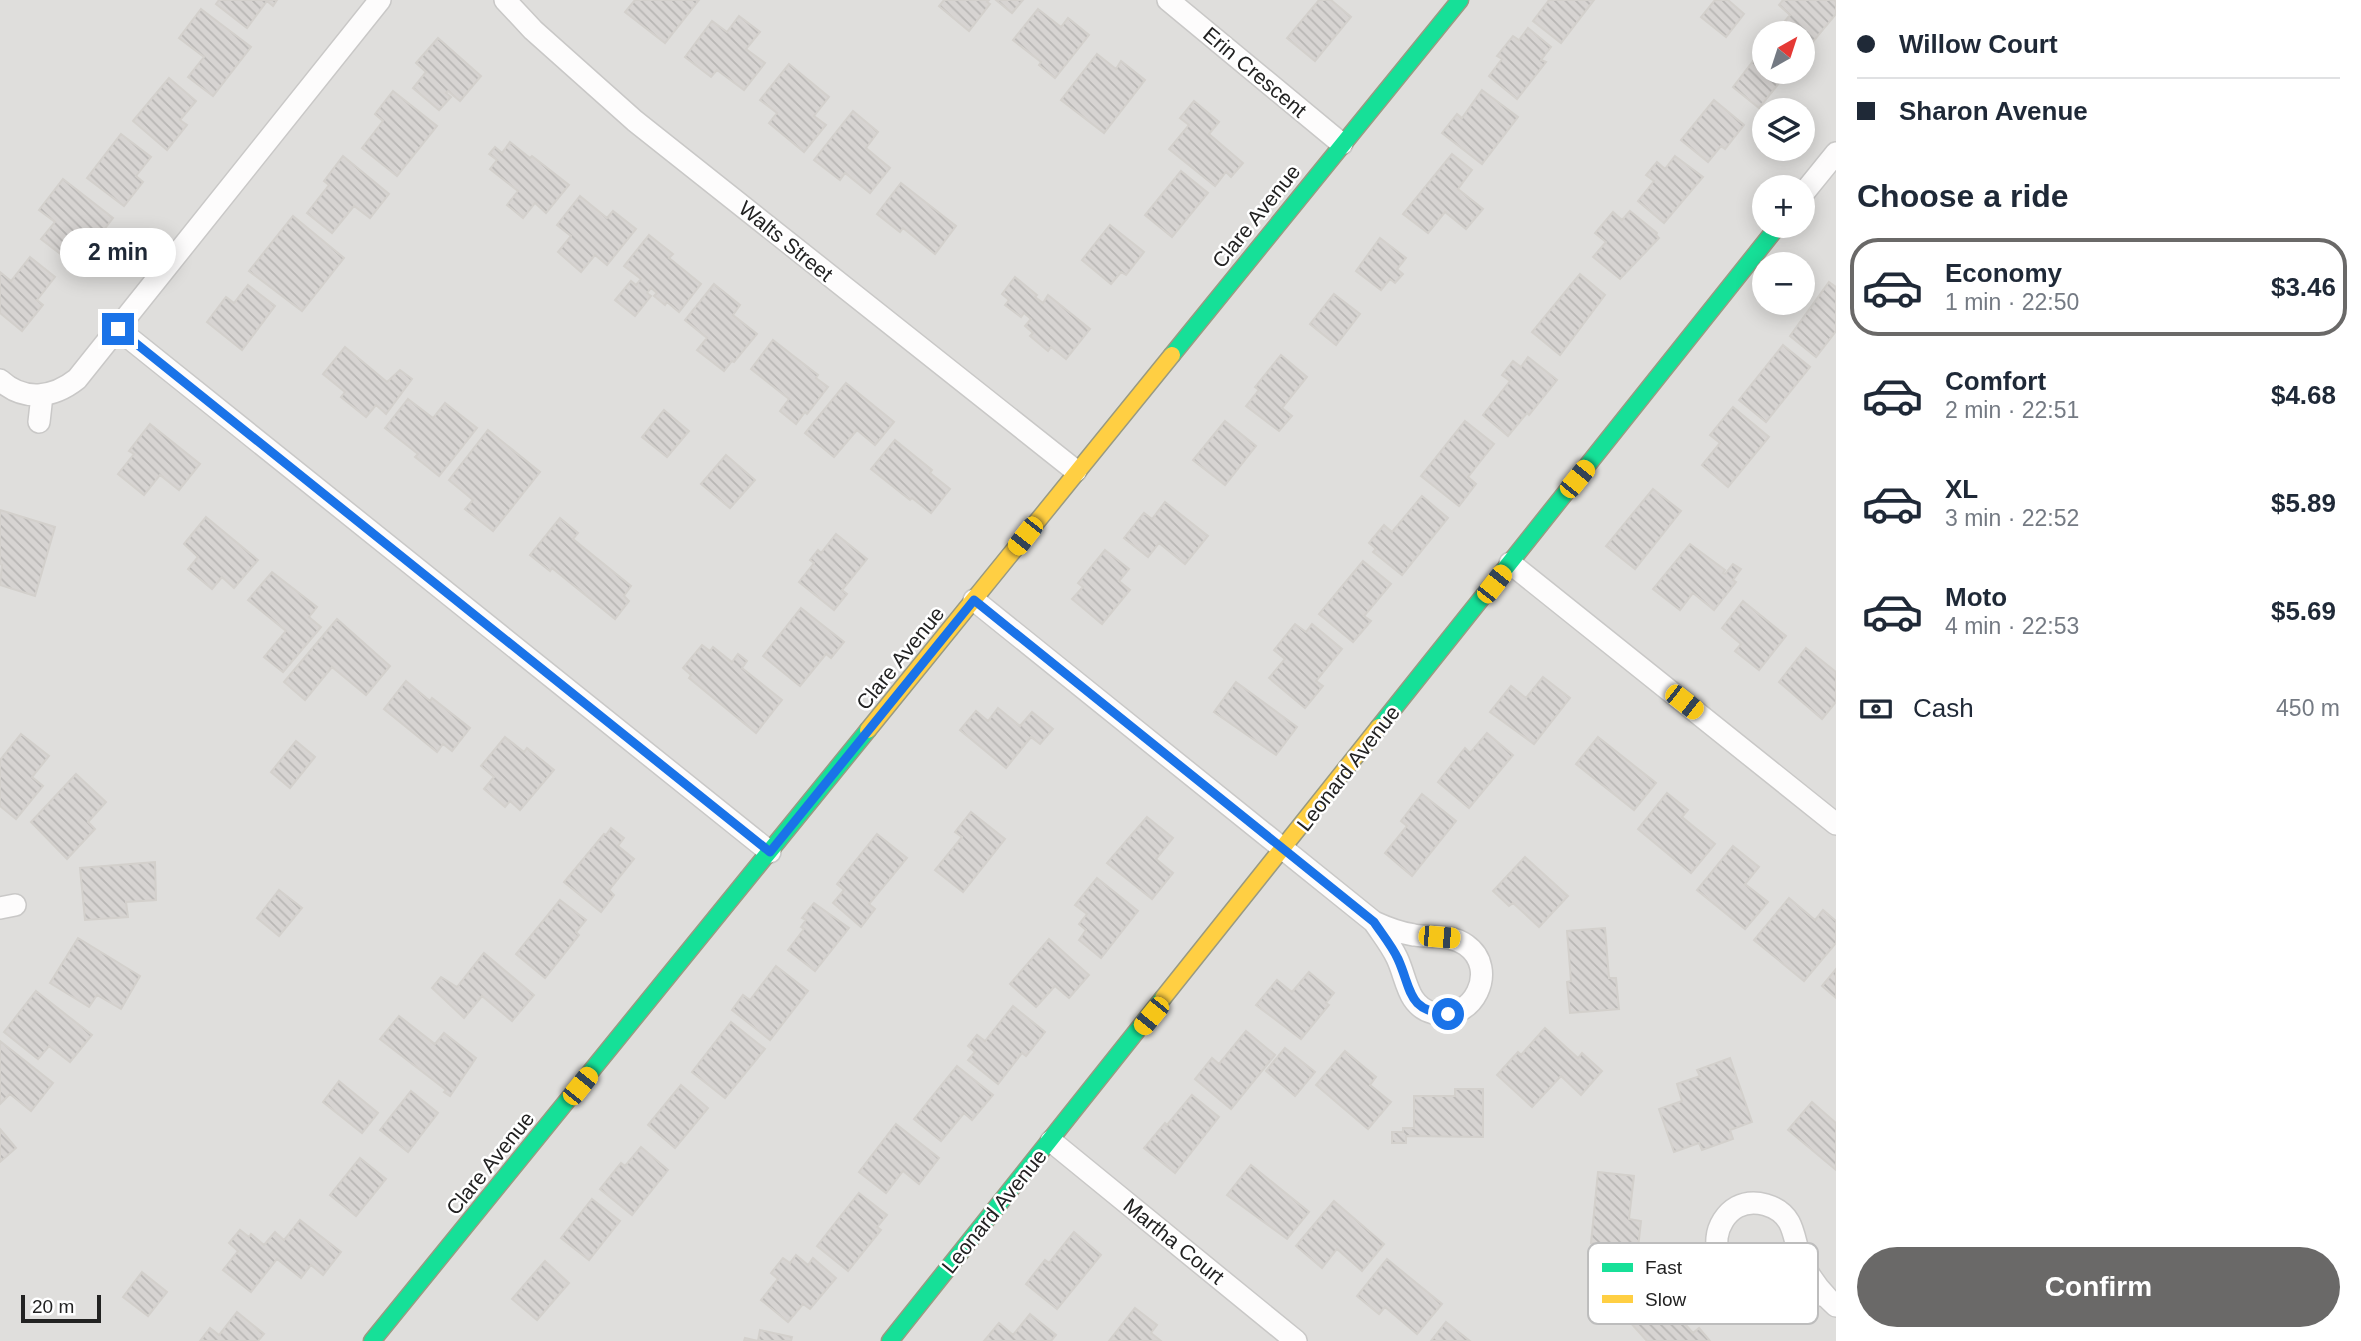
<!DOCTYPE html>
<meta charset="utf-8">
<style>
body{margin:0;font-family:Helvetica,sans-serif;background:#f6f6f7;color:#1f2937;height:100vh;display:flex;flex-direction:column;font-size:26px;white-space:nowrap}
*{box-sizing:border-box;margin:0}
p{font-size:23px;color:#747a83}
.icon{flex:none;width:38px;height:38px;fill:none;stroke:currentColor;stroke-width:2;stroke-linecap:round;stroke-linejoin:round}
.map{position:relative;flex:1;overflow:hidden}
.side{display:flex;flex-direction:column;background:#fff;width:525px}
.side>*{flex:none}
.guide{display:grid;align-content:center;height:154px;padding:0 21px;background:#fff}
.needle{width:46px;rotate:39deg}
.tools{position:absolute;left:1752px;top:21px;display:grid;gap:14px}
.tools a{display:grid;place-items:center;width:63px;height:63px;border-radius:50%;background:#fff;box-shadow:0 4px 18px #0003;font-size:35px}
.scale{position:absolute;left:21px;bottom:18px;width:80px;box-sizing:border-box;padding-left:7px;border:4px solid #222;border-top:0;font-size:19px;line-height:24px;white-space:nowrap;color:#222;-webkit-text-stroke:5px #fff;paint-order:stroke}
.end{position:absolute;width:32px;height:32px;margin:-16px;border:9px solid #1a73e8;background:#fff;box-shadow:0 0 0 4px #fff}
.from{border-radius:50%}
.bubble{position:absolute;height:49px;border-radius:24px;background:#fff;box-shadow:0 4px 18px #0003;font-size:23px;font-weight:700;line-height:49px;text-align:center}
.car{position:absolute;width:21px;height:42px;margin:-21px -10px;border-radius:9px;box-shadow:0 0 5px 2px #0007;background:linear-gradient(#f5c518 24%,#345 0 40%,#f5c518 0 76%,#345 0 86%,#f5c518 0)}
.guide b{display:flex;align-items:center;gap:24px;height:66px;font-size:26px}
.guide b+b{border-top:2px solid #e0e1e3}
.guide i{width:18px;height:18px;background:#1f2937}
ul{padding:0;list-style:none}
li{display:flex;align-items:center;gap:21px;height:98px;margin:0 14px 10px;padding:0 7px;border:4px solid transparent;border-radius:28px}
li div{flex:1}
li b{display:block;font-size:26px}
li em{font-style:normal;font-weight:700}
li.on{border-color:#6a6968}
li>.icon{width:63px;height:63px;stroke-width:1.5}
h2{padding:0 21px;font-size:32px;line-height:84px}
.pay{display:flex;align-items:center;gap:18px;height:77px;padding:0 21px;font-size:26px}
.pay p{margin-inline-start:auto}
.primary-button{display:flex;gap:14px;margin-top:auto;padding:14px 21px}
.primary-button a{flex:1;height:80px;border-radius:42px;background:#6a6968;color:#fff;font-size:28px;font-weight:700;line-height:80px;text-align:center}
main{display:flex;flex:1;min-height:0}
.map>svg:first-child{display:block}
.residential{fill:#dfdedc;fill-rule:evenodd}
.building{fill:url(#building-back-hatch);stroke:#d3d0cc;stroke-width:2}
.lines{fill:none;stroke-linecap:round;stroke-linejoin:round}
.street-casing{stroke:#c9c8c7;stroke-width:24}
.fast-casing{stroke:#999a82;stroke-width:19}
.slow-casing{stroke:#999a82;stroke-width:19}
.street{stroke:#fdfcfc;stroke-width:21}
.fast{stroke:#16e098;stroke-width:16}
.slow{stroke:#ffcf43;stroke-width:16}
.route{stroke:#1a73e8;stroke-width:9}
.labels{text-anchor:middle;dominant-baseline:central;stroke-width:5;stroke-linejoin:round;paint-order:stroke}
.street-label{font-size:21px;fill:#222;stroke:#fff}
.key{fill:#fff;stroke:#bdbdbd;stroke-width:2}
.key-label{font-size:19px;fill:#222}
</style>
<main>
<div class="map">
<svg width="1836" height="1341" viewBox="0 0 1836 1341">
<defs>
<pattern id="building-back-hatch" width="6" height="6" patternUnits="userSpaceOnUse" patternTransform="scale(1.75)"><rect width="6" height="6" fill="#d7d4d2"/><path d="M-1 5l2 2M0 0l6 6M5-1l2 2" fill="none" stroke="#b8b6b4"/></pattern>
</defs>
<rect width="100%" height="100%" fill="#f0eeeb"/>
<path class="residential" d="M0,0H1836V1341H0ZM1764,33H1802V72H1764ZM1764,110H1802V149H1764ZM1764,187H1802V226H1764ZM1764,264H1802V303H1764Z"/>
<path class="building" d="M219,0H277L273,6L267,1L247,28L216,4Z
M635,0H699L665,43L625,12Z
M944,0H989L987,2L990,4L969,31L939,6Z
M996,0H1023L1012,13Z
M1319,0H1331L1351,17L1315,61L1287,38Z
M1549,0H1594L1561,43L1533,21Z
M1715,0H1728L1744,14L1726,37L1701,17Z
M1783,0H1834L1836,2V14L1806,50L1802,47V33H1786L1779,28L1790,15L1779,5Z
M201,9L251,47L213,96L188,77L204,57L179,38Z
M1038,9L1061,27L1068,18L1089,35L1055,78L1039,65L1041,62L1013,40Z
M739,16L760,32L746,49L765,63L744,90L717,70L711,77L685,57L712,21L727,32Z
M1528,28L1551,47L1541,60L1546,62L1517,99L1489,76L1502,59L1497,56L1513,36L1519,40Z
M438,38L481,76L460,101L448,91L446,93L451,97L439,110L413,88L426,72L416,63Z
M1764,47V72H1788L1759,108L1733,87Z
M1097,54L1116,69L1121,61L1145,80L1104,133L1061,100Z
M789,64L829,97L814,116L826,125L804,152L769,123L777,113L760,100Z
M169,78L196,101L180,120L187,125L167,150L133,121Z
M1482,90L1518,117L1482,164L1442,133L1457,114L1462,118Z
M393,91L437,126L397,176L362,148L383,121L375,114Z
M1714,100L1744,125L1725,149L1721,146L1708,162L1681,140Z
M1194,101L1219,122L1209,134L1243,163L1231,177L1226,172L1215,186L1169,149L1189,125L1180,118Z
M853,111L878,132L866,148L890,168L870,193L845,173L840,180L814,160Z
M121,134L151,157L136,176L143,182L124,206L87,178Z
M510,142L530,158L532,156L569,185L546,213L535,203L523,218L507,205L518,191L490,169L497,160L489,154L495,147L502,153Z
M1452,154L1472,170L1458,189L1483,209L1466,229L1445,212L1428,233L1403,214Z
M343,156L389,194L370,218L354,206L332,233L307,213L329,185L324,181Z
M1675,156L1703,177L1664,223L1638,201L1654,181L1646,175L1657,162L1665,169Z
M1181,171L1208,193L1172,237L1145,215Z
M63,179L113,218L76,266L41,239L55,222L39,210Z
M901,183L956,226L935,254L903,228L900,232L877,214Z
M580,196L607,218L613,211L636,229L607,265L595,255L581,272L558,252L571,236L557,225Z
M1630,211L1657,233L1656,235L1659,238L1620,279L1593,257L1606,242L1595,233L1613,212L1622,220Z
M293,216L344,258L302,311L249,271Z
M1110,225L1144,252L1126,275L1121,272L1111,284L1082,260Z
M649,235L673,254L669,258L701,284L679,312L667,302L665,305L654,296L657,293L651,288L647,293L651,296L635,316L615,300L631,281L636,285L641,279L624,266Z
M1380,238L1406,258L1397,269L1403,274L1395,283L1390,279L1381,290L1356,271Z
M30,257L55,277L37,300L43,305L22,331L0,313V272L11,281Z
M1580,274L1605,295L1560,355L1532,332Z
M1015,277L1037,295L1035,297L1043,303L1048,295L1090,329L1066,359L1051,347L1048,351L1030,336L1033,333L1025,326L1031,319L1024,313L1021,317L1005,305L1009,300L1002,294Z
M1829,282L1836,287V331L1816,357L1790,336Z
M714,284L740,305L733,315L757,334L734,362L732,361L724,371L697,350L707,338L685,320Z
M248,285L275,306L242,350L207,322L226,297L234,303Z
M1334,294L1360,314L1336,345L1310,324Z
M773,340L818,375L816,378L828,387L807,414L805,412L796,424L780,411L789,399L751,369Z
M1783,345L1810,367L1766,422L1739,400Z
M345,347L387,382L400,370L412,379L386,414L376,405L366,417L341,397L345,392L323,374Z
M1281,355L1307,377L1282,408L1292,416L1279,431L1246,406L1259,390L1255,387Z
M1528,357L1557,380L1529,415L1527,413L1508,436L1483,415L1510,381L1502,375L1513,361L1521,367Z
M846,383L894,422L875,445L857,430L834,457L805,433Z
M408,399L433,418L445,403L477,428L439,476L415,457L418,454L385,428Z
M1733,407L1769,437L1728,487L1702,465L1720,443L1710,435Z
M664,410L689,431L667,457L642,437Z
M1225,421L1256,446L1225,485L1193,460Z
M1465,421L1494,444L1468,477L1476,484L1459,506L1421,476Z
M150,424L200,464L179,490L160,475L144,495L118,474L134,454L129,451Z
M488,430L540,472L493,531L465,509L473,500L449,480Z
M895,440L932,470L930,473L950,489L931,513L912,498L910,500L871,469Z
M726,455L755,480L730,508L701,484Z
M1653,489L1681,511L1635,569L1606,546Z
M1422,496L1448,518L1402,575L1373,552L1376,549L1369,543L1384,525L1392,532Z
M1165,502L1208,536L1185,564L1159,543L1148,557L1124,538L1144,513L1152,519Z
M0,510L55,527L35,596L0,585L2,565L0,564Z
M206,517L258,560L234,588L222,577L212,589L188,569L198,557L184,544Z
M560,518L578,533L573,539L631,586L624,596L629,601L615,619L552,568L550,571L530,555Z
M836,534L867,559L842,590L847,594L834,610L799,582L814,563L810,560L818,550L821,553Z
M1690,544L1725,570L1723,573L1725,574L1733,564L1741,569L1733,580L1736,582L1714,610L1693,593L1680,610L1653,589Z
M1105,550L1129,569L1119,581L1130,590L1102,624L1072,599L1083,587L1078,583Z
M1363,561L1391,584L1364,616L1371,621L1353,642L1319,614Z
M272,572L317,607L309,617L321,627L283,672L264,657L286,631L248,600Z
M1743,601L1786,636L1759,670L1735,651L1741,644L1722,628Z
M801,608L844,642L831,658L826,654L800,686L763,656Z
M337,619L390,666L366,695L332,667L305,700L284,682Z
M1295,624L1306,632L1312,624L1342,649L1316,681L1323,686L1305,708L1269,678L1285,659L1274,650Z
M702,645L710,651L713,647L732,662L738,654L747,661L742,668L782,700L756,733L689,678L691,675L683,668Z
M1806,648L1836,672V702L1822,719L1779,682Z
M1543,677L1570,698L1534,744L1490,712L1511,686L1526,698Z
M406,681L430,701L432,698L470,728L452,751L443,744L437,752L384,709Z
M1236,682L1297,727L1276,755L1214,712Z
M998,708L1020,726L1032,712L1053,729L1040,744L1031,737L1006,768L960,730L976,711L988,721Z
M1487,733L1513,755L1469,808L1438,782L1465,748L1470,753Z
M21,734L49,756L32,777L43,786L16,819L0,806V760Z
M505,737L524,752L527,748L554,770L520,810L510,801L505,807L484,789L494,777L481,766Z
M1598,737L1656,783L1634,810L1576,764Z
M296,741L315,757L290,788L271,772Z
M76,774L106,802L88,822L95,829L67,859L31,822Z
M1667,793L1688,810L1682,817L1715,844L1691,873L1638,829Z
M1422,794L1456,821L1412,876L1385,853L1407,826L1401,821Z
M971,812L1005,839L963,892L935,870L962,837L955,832Z
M1147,817L1173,838L1156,859L1173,873L1152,899L1107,863Z
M611,828L624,838L618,846L634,859L609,890L614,895L601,912L564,882L604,834L606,835Z
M877,834L907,858L869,904L875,909L861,927L833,903L844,890L837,884Z
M1733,846L1759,867L1745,884L1768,902L1745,929L1697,890Z
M1525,857L1568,896L1539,927L1513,903L1509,906L1493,891Z
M155,862L156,900L126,902L128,917L85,920L80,868Z
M1097,878L1138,911L1101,958L1079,940L1086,930L1079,924L1087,914L1075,905Z
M279,890L302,908L279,936L257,918Z
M1789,898L1815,920L1823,910L1836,921V943L1804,981L1754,940Z
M560,900L586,920L576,932L579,935L545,978L516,954Z
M814,903L849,928L815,971L788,950L804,929L801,927L806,920L802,918Z
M1605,928L1609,978H1616L1619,1009L1570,1013L1567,982L1571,981L1567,931Z
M78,938L140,976L121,1009L97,995L89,1007L50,983Z
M1049,939L1089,975L1069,998L1055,986L1036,1007L1010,984Z
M484,953L534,995L512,1021L482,996L464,1018L432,988L441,977L457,987Z
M776,966L808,991L770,1040L732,1010L743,995L750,1000Z
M1836,969V998L1822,986Z
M1309,972L1334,993L1326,1003L1329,1005L1301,1039L1256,1005L1277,980L1292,992Z
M36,991L92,1035L70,1062L49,1046L38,1059L4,1032Z
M1013,1006L1045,1032L1026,1056L1022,1053L998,1084L968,1060L975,1052L968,1046L977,1035L985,1041Z
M399,1016L435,1044L444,1033L476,1058L450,1096L444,1092L446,1090L380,1039Z
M731,1022L765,1049L725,1098L692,1072Z
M1545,1028L1578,1058L1582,1053L1602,1071L1581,1095L1561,1076L1532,1107L1497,1075L1518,1052L1521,1055Z
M1246,1031L1275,1055L1231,1109L1195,1079L1212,1058L1219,1064Z
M0,1041L53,1083L31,1111L10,1094L0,1104Z
M1285,1048L1315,1072L1295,1096L1266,1071Z
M1345,1051L1376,1077L1370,1085L1391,1102L1368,1129L1316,1085Z
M1730,1058L1752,1122L1730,1130L1733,1139L1702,1150L1699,1143L1674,1152L1659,1109L1682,1101L1677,1084L1700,1076L1697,1070Z
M957,1066L993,1095L972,1120L964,1113L941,1141L914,1119Z
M339,1081L378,1113L362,1133L323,1102Z
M681,1085L708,1108L675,1148L648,1125Z
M1455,1089H1483V1137L1406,1136V1143H1392V1132H1403V1128H1414V1096H1455Z
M411,1091L438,1113L408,1152L380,1130Z
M1192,1095L1219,1117L1175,1173L1144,1148L1165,1123L1167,1125Z
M1812,1102L1836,1123V1170L1788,1130Z
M896,1124L939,1158L919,1184L903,1171L886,1193L859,1172Z
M0,1129L16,1148L0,1162Z
M641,1147L668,1170L632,1215L600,1189L621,1163L625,1166Z
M360,1158L386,1179L356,1216L330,1195Z
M1251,1165L1309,1212L1287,1239L1227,1195Z
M1598,1172L1634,1176L1629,1219L1641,1221L1638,1248L1591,1243Z
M859,1193L887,1215L877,1227L881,1230L848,1271L817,1246Z
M592,1199L620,1221L589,1260L561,1238Z
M1334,1201L1384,1244L1362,1271L1337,1249L1322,1268L1296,1246Z
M300,1220L341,1252L323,1275L311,1265L301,1278L277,1259L251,1292L223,1270L238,1251L229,1243L240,1230L249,1237L251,1234L264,1245L275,1232L284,1240Z
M1074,1232L1101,1255L1057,1309L1026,1284L1045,1260L1049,1263Z
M796,1255L808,1265L813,1258L836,1278L810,1309L803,1304L788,1322L761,1300L778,1279L771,1273L783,1258L790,1263Z
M1387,1259L1442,1304L1417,1334L1385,1307L1379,1314L1357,1296Z
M545,1261L569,1283L537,1320L512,1299Z
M142,1272L167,1292L148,1316L123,1297Z
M1659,1295L1693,1333L1699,1328L1710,1341H1647L1629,1321Z
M1135,1308L1157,1325L1151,1333L1161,1341H1109Z
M237,1312L264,1334L258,1341H200L210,1328L219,1335Z
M1030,1314L1056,1335L1051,1341H984L999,1323L1013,1335Z
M1446,1322L1470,1341H1431Z
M760,1330L792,1337L791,1341H744L745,1338L758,1341Z"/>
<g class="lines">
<defs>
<path id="street" d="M505,0L533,30L635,121L1076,471
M1168,0L1342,144
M1802,195L1836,153
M118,329L770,852
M0,380C24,402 53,398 77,379L380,0
M39,422L42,395
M1510,563L1836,824
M974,600L1374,922C1387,928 1400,933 1414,935C1432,938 1451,934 1466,945C1500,969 1473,1024 1433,1013C1407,1006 1407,979 1397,958C1391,945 1382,934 1374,922
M0,908L15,905
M1051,1141L1296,1341
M1824,1296C1811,1290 1798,1284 1783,1282C1754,1277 1714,1282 1717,1238C1718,1226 1726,1213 1737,1207C1754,1198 1779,1205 1789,1222C1795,1233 1796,1247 1801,1259C1809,1277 1821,1293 1836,1306"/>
<path id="fast" d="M1172,355L1460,0
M1379,727L1778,226
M372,1341L868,730
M890,1341L1163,998"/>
<path id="slow" d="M868,730L1172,355
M1163,998L1379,727"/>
</defs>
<use href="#street" class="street-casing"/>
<use href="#fast" class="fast-casing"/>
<use href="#slow" class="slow-casing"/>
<use href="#street" class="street"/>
<use href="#fast" class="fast"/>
<use href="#slow" class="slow"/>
</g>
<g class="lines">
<path class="route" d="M118,329L770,852L974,600L1374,922C1382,934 1392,946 1398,959C1412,990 1407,1011 1448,1014"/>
</g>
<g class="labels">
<g class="street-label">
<text transform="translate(1255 72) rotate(40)">Erin Crescent</text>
<text transform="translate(1256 216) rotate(-51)">Clare Avenue</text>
<text transform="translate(786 241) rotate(39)">Walts Street</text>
<text transform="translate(900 658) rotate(-51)">Clare Avenue</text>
<text transform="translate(1348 768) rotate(-52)">Leonard Avenue</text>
<text transform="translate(490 1163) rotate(-51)">Clare Avenue</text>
<text transform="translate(994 1211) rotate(-51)">Leonard Avenue</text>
<text transform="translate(1174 1241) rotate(39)">Martha Court</text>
</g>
</g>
<rect x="1588" y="1243" width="230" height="81" rx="10" class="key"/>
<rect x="1602" y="1263" width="31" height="9" fill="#16e098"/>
<rect x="1602" y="1295" width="31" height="8" fill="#ffcf43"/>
<g class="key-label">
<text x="1645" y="1274">Fast</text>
<text x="1645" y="1306">Slow</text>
</g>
</svg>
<div class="tools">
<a><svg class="needle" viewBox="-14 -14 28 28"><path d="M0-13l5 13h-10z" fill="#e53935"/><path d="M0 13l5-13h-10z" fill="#747a83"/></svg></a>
<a><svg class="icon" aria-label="layers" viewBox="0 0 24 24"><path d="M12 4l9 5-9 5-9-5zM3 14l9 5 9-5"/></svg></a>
<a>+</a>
<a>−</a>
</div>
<div class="scale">20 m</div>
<i class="end from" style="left:1448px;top:1014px"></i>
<i class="end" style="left:118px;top:329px"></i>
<div class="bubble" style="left:60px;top:228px;width:116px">2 min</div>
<i class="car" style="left:1577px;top:479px;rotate:39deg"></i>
<i class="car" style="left:1025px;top:536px;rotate:218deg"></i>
<i class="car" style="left:1494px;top:584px;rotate:38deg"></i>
<i class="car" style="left:1684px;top:702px;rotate:128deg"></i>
<i class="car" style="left:1439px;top:937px;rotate:95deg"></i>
<i class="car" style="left:1151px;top:1016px;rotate:219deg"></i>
<i class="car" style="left:580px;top:1086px;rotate:39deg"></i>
</div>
<section class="side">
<div class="guide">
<b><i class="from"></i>Willow Court</b>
<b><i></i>Sharon Avenue</b>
</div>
<h2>Choose a ride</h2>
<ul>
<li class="on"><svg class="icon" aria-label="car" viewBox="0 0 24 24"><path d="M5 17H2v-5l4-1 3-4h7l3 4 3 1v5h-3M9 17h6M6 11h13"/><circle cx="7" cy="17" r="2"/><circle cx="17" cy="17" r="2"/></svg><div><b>Economy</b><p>1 min · 22:50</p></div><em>$3.46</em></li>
<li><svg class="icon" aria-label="car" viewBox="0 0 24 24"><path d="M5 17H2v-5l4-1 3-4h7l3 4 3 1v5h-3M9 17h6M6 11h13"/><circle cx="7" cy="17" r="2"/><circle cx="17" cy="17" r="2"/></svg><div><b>Comfort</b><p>2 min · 22:51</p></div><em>$4.68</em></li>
<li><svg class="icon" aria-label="car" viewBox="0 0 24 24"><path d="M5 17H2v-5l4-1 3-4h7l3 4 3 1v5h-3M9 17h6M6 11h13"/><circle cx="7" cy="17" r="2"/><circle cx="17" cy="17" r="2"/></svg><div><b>XL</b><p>3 min · 22:52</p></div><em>$5.89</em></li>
<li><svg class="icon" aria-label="car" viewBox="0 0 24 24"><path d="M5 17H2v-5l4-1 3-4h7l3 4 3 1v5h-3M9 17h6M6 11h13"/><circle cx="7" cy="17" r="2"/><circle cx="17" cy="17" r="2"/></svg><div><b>Moto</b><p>4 min · 22:53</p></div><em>$5.69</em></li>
</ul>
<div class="pay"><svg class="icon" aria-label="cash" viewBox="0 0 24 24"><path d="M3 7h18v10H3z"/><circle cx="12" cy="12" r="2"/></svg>Cash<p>450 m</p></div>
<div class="primary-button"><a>Confirm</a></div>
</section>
</main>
